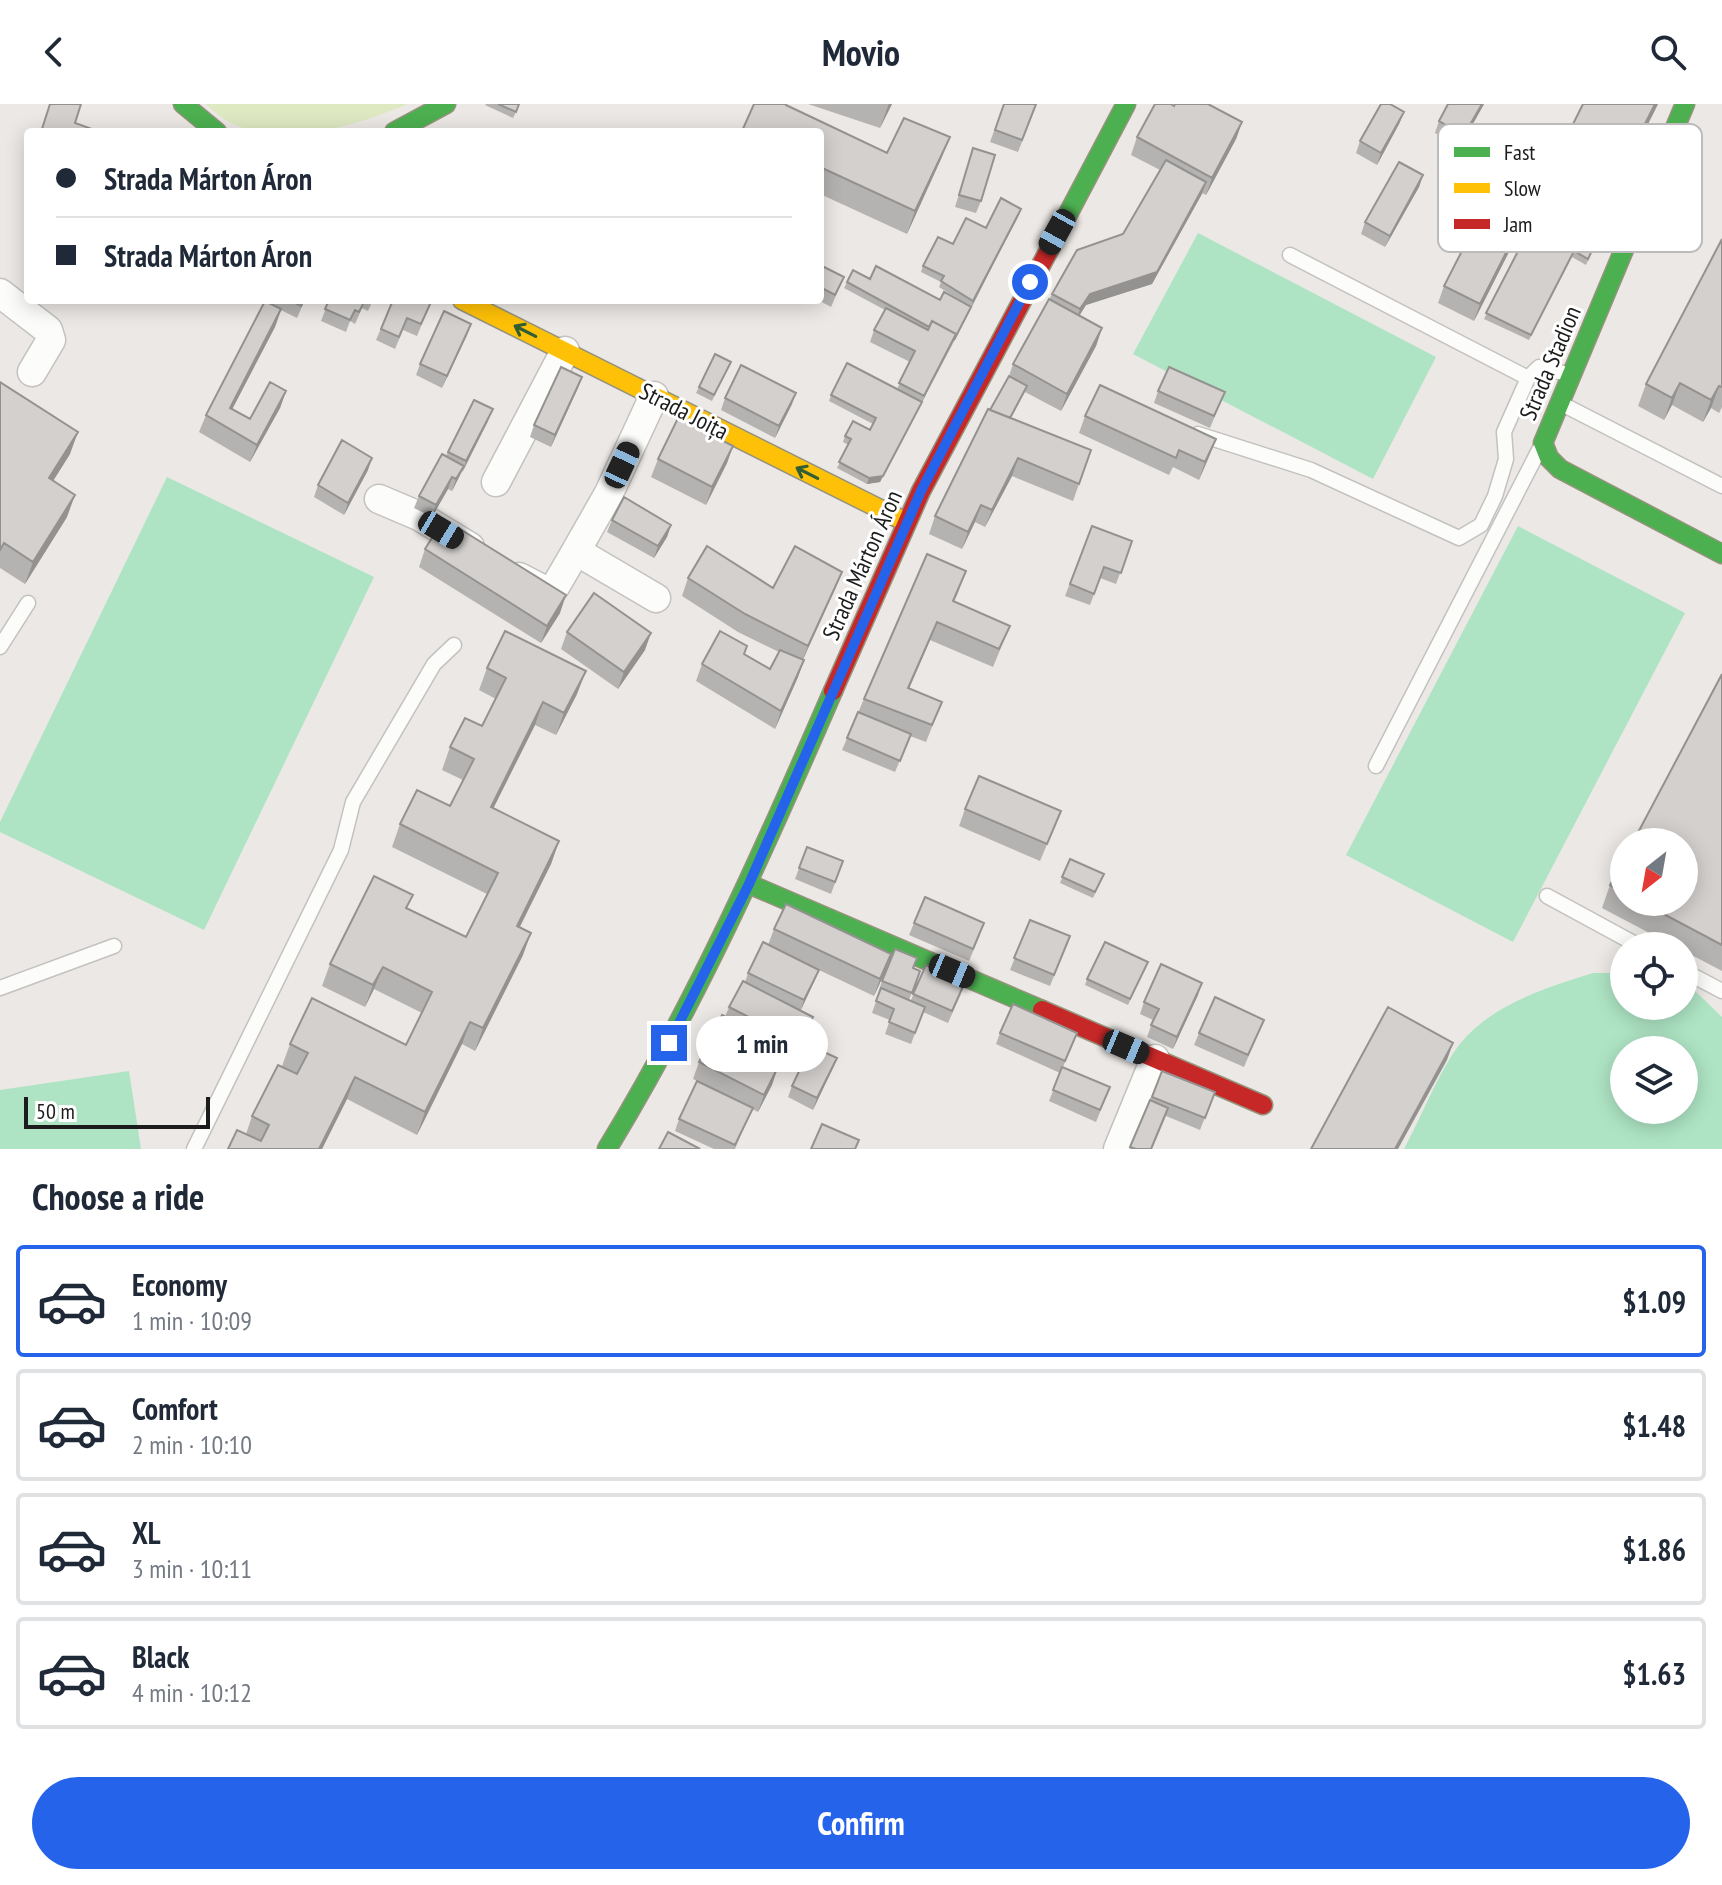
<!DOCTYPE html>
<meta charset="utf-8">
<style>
body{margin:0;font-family:"PT Sans Narrow",sans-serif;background:#f6f6f7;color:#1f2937;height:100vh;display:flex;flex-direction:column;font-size:30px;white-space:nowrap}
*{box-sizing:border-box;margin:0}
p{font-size:26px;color:#747a83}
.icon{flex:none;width:44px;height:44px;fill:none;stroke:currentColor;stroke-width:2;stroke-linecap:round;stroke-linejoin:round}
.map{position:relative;height:1045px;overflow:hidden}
.drawer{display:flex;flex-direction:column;background:#fff;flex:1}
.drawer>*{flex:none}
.banner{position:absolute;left:24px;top:24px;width:800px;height:176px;border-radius:8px;box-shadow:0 4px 20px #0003;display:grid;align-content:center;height:176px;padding:0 32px;background:#fff}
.needle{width:52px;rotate:211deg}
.tools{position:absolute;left:1610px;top:724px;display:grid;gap:16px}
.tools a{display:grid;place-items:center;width:88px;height:88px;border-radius:50%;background:#fff;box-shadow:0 4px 20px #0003;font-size:40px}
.scale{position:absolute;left:24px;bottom:20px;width:186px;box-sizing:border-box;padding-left:8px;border:4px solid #1c1c1c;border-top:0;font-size:22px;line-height:28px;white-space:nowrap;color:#1c1c1c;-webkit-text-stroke:6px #fff;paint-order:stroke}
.end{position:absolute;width:36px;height:36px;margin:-18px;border:10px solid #2563eb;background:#fff;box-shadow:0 0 0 4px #fff}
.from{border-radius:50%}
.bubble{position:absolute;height:56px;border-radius:28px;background:#fff;box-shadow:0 4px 20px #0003;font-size:26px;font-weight:800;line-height:56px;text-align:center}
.car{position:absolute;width:24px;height:48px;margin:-24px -12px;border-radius:10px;box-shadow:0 0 6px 2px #0007;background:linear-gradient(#222 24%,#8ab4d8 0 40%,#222 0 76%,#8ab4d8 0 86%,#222 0)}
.banner b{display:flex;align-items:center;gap:28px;height:76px;font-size:30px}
.banner b+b{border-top:2px solid #e0e1e3}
.banner i{width:20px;height:20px;background:#1f2937}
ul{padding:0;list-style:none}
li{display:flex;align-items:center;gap:24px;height:112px;margin:0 16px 12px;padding:0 16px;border:4px solid #e0e1e3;border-radius:8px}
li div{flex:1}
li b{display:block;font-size:30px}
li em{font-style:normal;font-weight:800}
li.on{border-color:#2563eb}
li>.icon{width:72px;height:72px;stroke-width:1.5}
h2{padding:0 32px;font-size:36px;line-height:96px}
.cta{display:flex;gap:16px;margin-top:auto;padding:16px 32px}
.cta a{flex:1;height:92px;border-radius:48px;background:#2563eb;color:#fff;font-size:32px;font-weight:800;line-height:92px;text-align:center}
header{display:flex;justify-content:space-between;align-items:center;height:104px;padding:0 32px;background:#fff;font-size:36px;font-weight:800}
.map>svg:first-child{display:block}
.grass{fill:#dee9c2}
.pitch{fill:#aee4c4;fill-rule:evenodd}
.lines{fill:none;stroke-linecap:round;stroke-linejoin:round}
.lane-casing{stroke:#c3c2c1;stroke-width:17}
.street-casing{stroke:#c3c2c1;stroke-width:31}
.fast-casing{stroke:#96937c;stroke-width:21}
.slow-casing{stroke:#96937c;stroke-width:21}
.jam-casing{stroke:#96937c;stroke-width:21}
.lane{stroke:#fcfcfb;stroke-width:14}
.street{stroke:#fcfcfb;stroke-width:28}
.fast{stroke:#4caf50;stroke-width:18}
.slow{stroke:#ffc107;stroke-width:18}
.jam{stroke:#c62828;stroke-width:18}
.wall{fill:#b5b3b1}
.shaded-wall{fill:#949290}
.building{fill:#d3d0ce;stroke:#949290;stroke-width:2}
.oneway{stroke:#325e33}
.route{stroke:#2563eb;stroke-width:10}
.labels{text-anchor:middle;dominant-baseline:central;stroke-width:6;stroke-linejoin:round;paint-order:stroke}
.street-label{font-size:24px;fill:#1c1c1c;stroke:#fff}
.key{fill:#fff;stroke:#bbb;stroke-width:2}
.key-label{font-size:22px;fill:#1c1c1c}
</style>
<header><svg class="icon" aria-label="back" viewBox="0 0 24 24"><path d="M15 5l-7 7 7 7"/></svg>Movio<svg class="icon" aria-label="search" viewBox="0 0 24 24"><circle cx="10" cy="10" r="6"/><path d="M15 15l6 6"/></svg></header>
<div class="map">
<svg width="1722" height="1045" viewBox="0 0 1722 1045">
<rect width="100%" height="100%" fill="#ebe8e5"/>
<path class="grass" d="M206,0H407C350,25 255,53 206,0Z"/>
<path class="pitch" d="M1198,129L1436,253L1373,375L1133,250Z
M167,373L374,473L204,826L0,728V718Z
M1518,422L1685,509L1513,838L1346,751Z
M1593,869H1624V902H1684V883L1695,887L1722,913V1045H1404C1422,1012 1437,971 1459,941C1492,900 1545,884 1593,869ZM1684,946V1006H1624V946Z
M129,967L141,1045H0V986Z"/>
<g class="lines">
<defs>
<path id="lane" d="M1290,151L1528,274
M1560,299L1722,382
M1198,330L1311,366L1459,434L1481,421L1495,392L1506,355L1504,328L1528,274L1539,263L1571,271
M0,543L28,499
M1376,662L1539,346
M1547,792L1639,842
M1684,867L1722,887
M0,884L114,842
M194,1045L341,746L353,698L434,560L454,541"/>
<path id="street" d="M0,189L48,226L51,236L32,268
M496,378L565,247
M379,395L419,412L470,443
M576,447L609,389L654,292
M519,473L546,487L555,483L576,447L656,494
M1118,1045L1155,955"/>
<path id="fast" d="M183,0L217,28
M1685,0L1543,339L1549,354L1560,365L1722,450
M394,28L446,0
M1049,146L1126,0
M749,780L1042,906
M607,1045C696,899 765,744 833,587"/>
<path id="slow" d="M462,196L906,418"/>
<path id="jam" d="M833,587L921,387L1049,146
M1042,906L1263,1001"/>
</defs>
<use href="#lane" class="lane-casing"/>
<use href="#street" class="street-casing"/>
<use href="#fast" class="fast-casing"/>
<use href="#slow" class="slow-casing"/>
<use href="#jam" class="jam-casing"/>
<use href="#lane" class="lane"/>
<use href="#street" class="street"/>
<use href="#fast" class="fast"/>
<use href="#slow" class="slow"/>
<use href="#jam" class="jam"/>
</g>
<path class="wall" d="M486,0H520L513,14L485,1Z
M754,0L787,2L887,49L950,33L941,55L907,130L820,90V28H741Z
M808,0H892L880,24Z
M1004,0H1037L1018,48L990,38Z
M1484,0L1460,43L1435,29L1439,17Z
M1583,0H1658L1612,92L1555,63L1563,40Z
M1174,2L1242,18L1236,35L1206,91L1202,89L1152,180L1086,201L1079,212L1102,224L1096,242L1061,307L1025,288L1011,314L1091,346L1073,397L1012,372L985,423L975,418L962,445L929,430L935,412L1009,272L1013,260L1052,190L1123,130L1160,66L1131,51L1137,33Z
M1404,8L1399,20L1377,61L1356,49L1360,37Z
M973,44L981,97L976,109L955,103Z
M1423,71L1419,83L1385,143L1361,130L1365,118Z
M1544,97L1597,136L1586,161L1572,153L1529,236L1484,215Z
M1021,105L969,209L880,378L867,380L837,364L849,341L843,338L845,332L870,326L873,320L829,297L831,291L897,285L910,258L870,238L874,226L885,206L844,184L847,178L870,175L940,196L966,200L939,183L941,178L921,168L923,162L953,140Z
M1722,135V303L1719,309L1711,304L1703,318L1672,301L1664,316L1638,302L1646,280Z
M1515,136L1474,217L1438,199L1444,182Z
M820,161L844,173L831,203L818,196H820Z
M266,196H305L297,214L281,206L275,223L232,305L250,315L286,287L280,304L250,358L199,328L206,311Z
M329,196H373L368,207L362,204L355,220L350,217L346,228L321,217Z
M393,196L427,208L417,232L403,226L395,245L376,236Z
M467,231L442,284L416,271L420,260Z
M731,258L712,297L696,289L699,283Z
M582,273L551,343L530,333L534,321Z
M0,278L70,350L53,377L67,413L25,480L0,464Z
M1158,287L1225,288L1210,324L1154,299Z
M725,294L792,300L775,334L721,306Z
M1085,312L1216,335L1199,376L1173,363L1169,371L1079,329Z
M488,317L452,387L448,385L432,413L414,404L419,392L446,352L448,348Z
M733,342L727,359L706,401L651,373L658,355Z
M368,366L344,411L314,393L318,381Z
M612,416L671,421L667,433L654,454L607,428Z
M1092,422L1132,437L1116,480L1100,474L1090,501L1065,492Z
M425,445L560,509L541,539L419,463Z
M842,468L835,485L803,556L798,573L775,625L696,577L702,560L744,550L770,565L779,548L738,528L682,492L688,474L773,484Z
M960,484L954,498L1010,522L993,563L930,536L909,585L942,598L926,638L910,632L895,668L842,646L864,595Z
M567,528L645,546L618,585L561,545Z
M487,564L577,590L556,631L535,621L493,704L559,737L551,760L520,823L523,851L475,947L462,940L417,1031L347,995L322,1045H228L246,1030L252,1012L282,962L290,940L406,941L422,909L374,885L365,903L322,882L330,860L408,805L466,833L487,790L392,743L400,720L450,702L463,676L442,666L450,643L482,622L496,595L479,586Z
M1722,570V867L1684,847V842H1674L1602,804L1610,781L1624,755V798H1684Z
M965,705L1054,724L1040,757L959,722Z
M807,743L843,757L831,790L795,775Z
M1070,755L1104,770L1093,794L1060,779Z
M1030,816L1070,832L1050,882L1010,866Z
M914,819L980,831L969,857L909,831Z
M774,825L891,850L885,868L874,892L819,866L800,907L809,925L796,951L763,934L756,952L772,981L758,1008L752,1005L735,1045H714L675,1027L679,1015L709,983L693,975L699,958L725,913L729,903L745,878L748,869L768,841Z
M1148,858L1128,901L1085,881L1087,875Z
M926,861L961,890L948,919L923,908L911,940L885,930L890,916L872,909L879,889H878L882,877L914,864L920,867L909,896H911Z
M1198,891L1173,945L1147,933L1153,916L1140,910L1144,898Z
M1264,916L1244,963L1194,941L1199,929Z
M1000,929H1077L1063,963L1110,983L1096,1018L1049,997L1060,969L996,940Z
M837,954L813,1006L788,993L792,982Z
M1162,967L1215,988L1200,1026L1166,1012L1152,1045H1129Z"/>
<path class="shaded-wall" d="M889,0H892L880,24L888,2Z
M1482,0H1484L1460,43L1464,31Z
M1655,0H1658L1612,92L1620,69Z
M1404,8L1399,20L1377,61L1381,49Z
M1242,18L1236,35L1206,91L1212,74Z
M950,33L941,55L907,130L915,107Z
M1423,71L1419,83L1385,143L1390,132Z
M1206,78L1202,90L1152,180L1086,201L1076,217L1080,205L1090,190Z
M1021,105L1019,111L971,203L973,197Z
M1521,119L1515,136L1474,217L1480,200Z
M971,203L880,378L867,380L869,374L922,298L956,230Z
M281,205L275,223L224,321L230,304Z
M471,220L467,231L442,284L447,272Z
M1102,224L1096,242L1061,307L1067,290Z
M582,273L578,284L551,343L555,331Z
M1680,279L1672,301L1664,316L1672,294Z
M1719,282L1711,304L1703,318L1711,296Z
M286,287L280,304L250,358L257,341Z
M796,289L792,300L775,334L779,322Z
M493,305L488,317L462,369L466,357Z
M78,328L70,350L41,396L49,374Z
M1216,335L1209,353L1199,376L1205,358Z
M733,342L727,359L706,401L712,383Z
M372,354L368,366L344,411L348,399Z
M1018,354L1012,372L985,423L992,406Z
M464,362L459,373L452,387L456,375Z
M452,373L448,385L432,413L436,401Z
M75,391L67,413L25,480L33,458Z
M981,401L975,418L962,445L968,428Z
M671,421L667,433L654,454L658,442Z
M842,468L835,485L801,559L808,542Z
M566,491L560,509L541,539L547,522Z
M937,518L930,536L901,602L908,584Z
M651,529L645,546L618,585L624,568Z
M804,556L798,573L775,625L781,607Z
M586,567L577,590L556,631L564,609Z
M543,598L535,621L483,725L491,703Z
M559,737L551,760L509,844L517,822Z
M531,829L523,851L475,947L483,924Z
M891,850L885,868L874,892L880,875Z
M383,863L374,885L365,903L373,881Z
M819,866L814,878L800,908L804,896Z
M1202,879L1198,891L1173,945L1177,933Z
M813,913L809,925L796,951L800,939Z
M470,918L462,940L417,1031L425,1008Z
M1453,939L1447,956L1398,1045H1395Z
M837,954L832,966L813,1006L817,994Z
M778,963L772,981L758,1008L764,991Z
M355,973L347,995L322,1045H319Z"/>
<path class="building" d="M50,0H81L75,19L100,28H41Z
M498,0H519L516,8Z
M754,0H786V1L887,49L904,14L950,33L915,107L820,63V28L742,27Z
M1004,0H1036L1022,36L995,26Z
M1155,0H1171L1174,2L1175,0H1208L1242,18L1212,74L1137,33Z
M1381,0H1390L1404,8L1381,49L1360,37Z
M1448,0H1482L1464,31L1439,17Z
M1583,0H1655L1620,69L1563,40Z
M973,44L995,51L981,97L959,91Z
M1166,56L1206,78L1157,168L1090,190L1080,205L1052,190L1077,146L1123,130Z
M1399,58L1423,71L1390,132L1365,118Z
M1001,94L1021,105L973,197L941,177L944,172L923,162L938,133L953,140L966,114L986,124Z
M1544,97L1587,117L1596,126L1597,136L1588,155L1574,147L1531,231L1486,209Z
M1486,100L1521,119L1480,200L1444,182Z
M1722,135V283L1719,282L1711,296L1680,279L1672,294L1646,280Z
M820,161L844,173L835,191L820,183Z
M876,162L940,196L944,188L971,203L954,236L956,230L932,217L929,223L847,178L853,166L870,175Z
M1049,195L1102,224L1067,290L1013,260Z
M289,196H304L301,202Z
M329,196H365L359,208L355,206L350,216L325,205Z
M393,196H432L421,220L407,214L399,233L381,225Z
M265,197L281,205L230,304L250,315L270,278L286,287L257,341L206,311Z
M886,204L928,226L932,217L956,230L924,292L899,279L915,247L874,226Z
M444,207L471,220L447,272L420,260Z
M715,250L731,258L714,291L699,283Z
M847,259L922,298L883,372L869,374L839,358L851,335L845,332L853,317L870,326L876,314L831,291Z
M741,261L796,289L779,322L725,294Z
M561,263L582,273L555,331L534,321Z
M1169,263L1225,288L1214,312L1158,287Z
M1009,272L1027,282L1010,314L990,306Z
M0,278L78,328L49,374L75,391L33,458L4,439L0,446Z
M1100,281L1216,335L1205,358L1179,346L1176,354L1085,312Z
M474,296L493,305L466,357L448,348Z
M988,305L1091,346L1079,380L1018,354L992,406L981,401L968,428L935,412Z
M678,314L733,342L712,383L658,355Z
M342,336L372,354L348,399L318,381Z
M442,350L464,362L456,375L452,373L436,401L419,392Z
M624,393L671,421L658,442L612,416Z
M444,415L566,491L547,522L425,445Z
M1092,422L1132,437L1121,469L1104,463L1094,490L1070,480Z
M707,442L773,484L795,442L842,468L808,542L745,510L688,474Z
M927,450L966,467L953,497L1010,522L999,545L937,518L908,584L942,598L932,621L864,595Z
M594,489L651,529L624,568L567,528Z
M505,527L586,567L564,609L543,598L491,703L559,737L517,822L531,829L483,924L470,918L425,1008L355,973L319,1045H228L237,1026L261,1037L269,1021L252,1012L278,961L297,970L308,949L290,940L312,894L406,941L432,888L383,863L373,881L330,860L374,772L413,791L406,804L466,833L498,769L400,720L417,686L450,702L474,655L450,643L465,614L482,622L506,574L487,564Z
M720,527L747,542L744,550L770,565L780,546L804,556L781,607L702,560Z
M1722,570V841L1641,798H1684V738H1633Z
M858,608L911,630L900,657L847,634Z
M979,672L1061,707L1047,740L965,705Z
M807,743L843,757L835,778L799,764Z
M1070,755L1104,770L1095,788L1062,773Z
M1624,755V789L1610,781Z
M925,793L984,819L973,845L914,819Z
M786,800L891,850L880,875L774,825Z
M1030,816L1070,832L1054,871L1014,854Z
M763,838L819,866L804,896L748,869Z
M1105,838L1148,858L1130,895L1087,875Z
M895,845L917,854L913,864L920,867L912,889L882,877Z
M1161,860L1202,879L1177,933L1151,921L1159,905L1144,898Z
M926,861L965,878L952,907L913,890Z
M743,877L813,913L800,939L729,903Z
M881,884L925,903L915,929L889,918L894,905L876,897Z
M1215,893L1264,916L1248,951L1199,929Z
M1013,900L1077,929L1065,957L1000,929Z
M1388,903L1453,939L1395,1045H1311Z
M722,911L763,932L754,951L778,963L764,991L699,958Z
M811,942L837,954L817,994L792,982Z
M1062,963L1110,983L1100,1006L1053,986Z
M1162,967L1215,988L1205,1014L1152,993Z
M697,977L753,1004L735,1041L679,1015Z
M1150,996L1168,1004L1151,1045H1136L1130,1043Z
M822,1020L859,1036L855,1045H811Z
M668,1028L700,1045H659Z"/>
<defs><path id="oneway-shaft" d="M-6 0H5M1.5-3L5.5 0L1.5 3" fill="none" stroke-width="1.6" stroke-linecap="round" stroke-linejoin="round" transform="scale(2)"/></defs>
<g class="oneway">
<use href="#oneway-shaft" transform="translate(525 227) rotate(-153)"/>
<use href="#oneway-shaft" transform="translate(807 369) rotate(-153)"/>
</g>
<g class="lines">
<path class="route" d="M669,939L749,780L921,387L1030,178"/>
</g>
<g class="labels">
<g class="street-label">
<text transform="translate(1550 259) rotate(-67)">Strada Stadion</text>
<text transform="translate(684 307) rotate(27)">Strada Joița</text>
<text transform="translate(862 461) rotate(-66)">Strada Márton Áron</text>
</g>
</g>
<rect x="1438" y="20" width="264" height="128" rx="12" class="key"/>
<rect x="1454" y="43" width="36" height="10" fill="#4caf50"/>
<rect x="1454" y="79" width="36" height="10" fill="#ffc107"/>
<rect x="1454" y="115" width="36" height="10" fill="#c62828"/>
<g class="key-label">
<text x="1504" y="56">Fast</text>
<text x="1504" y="92">Slow</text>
<text x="1504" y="128">Jam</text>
</g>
</svg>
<div class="tools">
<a><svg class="needle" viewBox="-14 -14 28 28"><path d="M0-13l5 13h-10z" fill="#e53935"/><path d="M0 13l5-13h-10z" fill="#747a83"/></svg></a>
<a><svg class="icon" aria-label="locate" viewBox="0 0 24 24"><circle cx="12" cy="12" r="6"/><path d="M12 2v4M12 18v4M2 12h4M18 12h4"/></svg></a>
<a><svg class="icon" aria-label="layers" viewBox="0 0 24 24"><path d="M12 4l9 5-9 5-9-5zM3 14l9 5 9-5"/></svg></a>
</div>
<div class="scale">50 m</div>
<i class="end from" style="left:1030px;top:178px"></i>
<i class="end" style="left:669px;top:939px"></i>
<div class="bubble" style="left:696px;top:912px;width:132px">1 min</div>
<i class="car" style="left:1057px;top:128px;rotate:209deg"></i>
<i class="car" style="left:622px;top:361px;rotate:25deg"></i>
<i class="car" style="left:441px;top:426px;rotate:121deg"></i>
<i class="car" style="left:952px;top:867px;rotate:113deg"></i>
<i class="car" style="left:1126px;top:943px;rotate:113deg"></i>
<div class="banner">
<b><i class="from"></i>Strada Márton Áron</b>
<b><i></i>Strada Márton Áron</b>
</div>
</div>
<section class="drawer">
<h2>Choose a ride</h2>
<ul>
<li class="on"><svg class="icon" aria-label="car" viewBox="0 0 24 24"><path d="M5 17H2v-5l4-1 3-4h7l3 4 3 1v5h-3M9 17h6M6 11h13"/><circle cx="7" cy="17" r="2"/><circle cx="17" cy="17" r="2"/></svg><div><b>Economy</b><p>1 min · 10:09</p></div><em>$1.09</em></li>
<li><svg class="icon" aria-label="car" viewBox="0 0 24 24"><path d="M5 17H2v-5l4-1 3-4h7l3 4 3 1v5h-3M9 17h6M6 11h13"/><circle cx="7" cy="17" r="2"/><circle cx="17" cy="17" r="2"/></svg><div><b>Comfort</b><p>2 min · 10:10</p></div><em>$1.48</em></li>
<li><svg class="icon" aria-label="car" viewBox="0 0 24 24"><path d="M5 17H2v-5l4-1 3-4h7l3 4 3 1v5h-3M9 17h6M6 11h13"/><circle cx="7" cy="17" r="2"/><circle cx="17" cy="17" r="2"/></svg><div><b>XL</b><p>3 min · 10:11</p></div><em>$1.86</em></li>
<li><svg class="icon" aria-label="car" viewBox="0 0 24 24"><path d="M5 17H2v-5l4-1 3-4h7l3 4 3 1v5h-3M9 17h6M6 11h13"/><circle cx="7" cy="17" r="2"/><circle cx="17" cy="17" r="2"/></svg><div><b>Black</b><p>4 min · 10:12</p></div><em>$1.63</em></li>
</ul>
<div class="cta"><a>Confirm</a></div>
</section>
